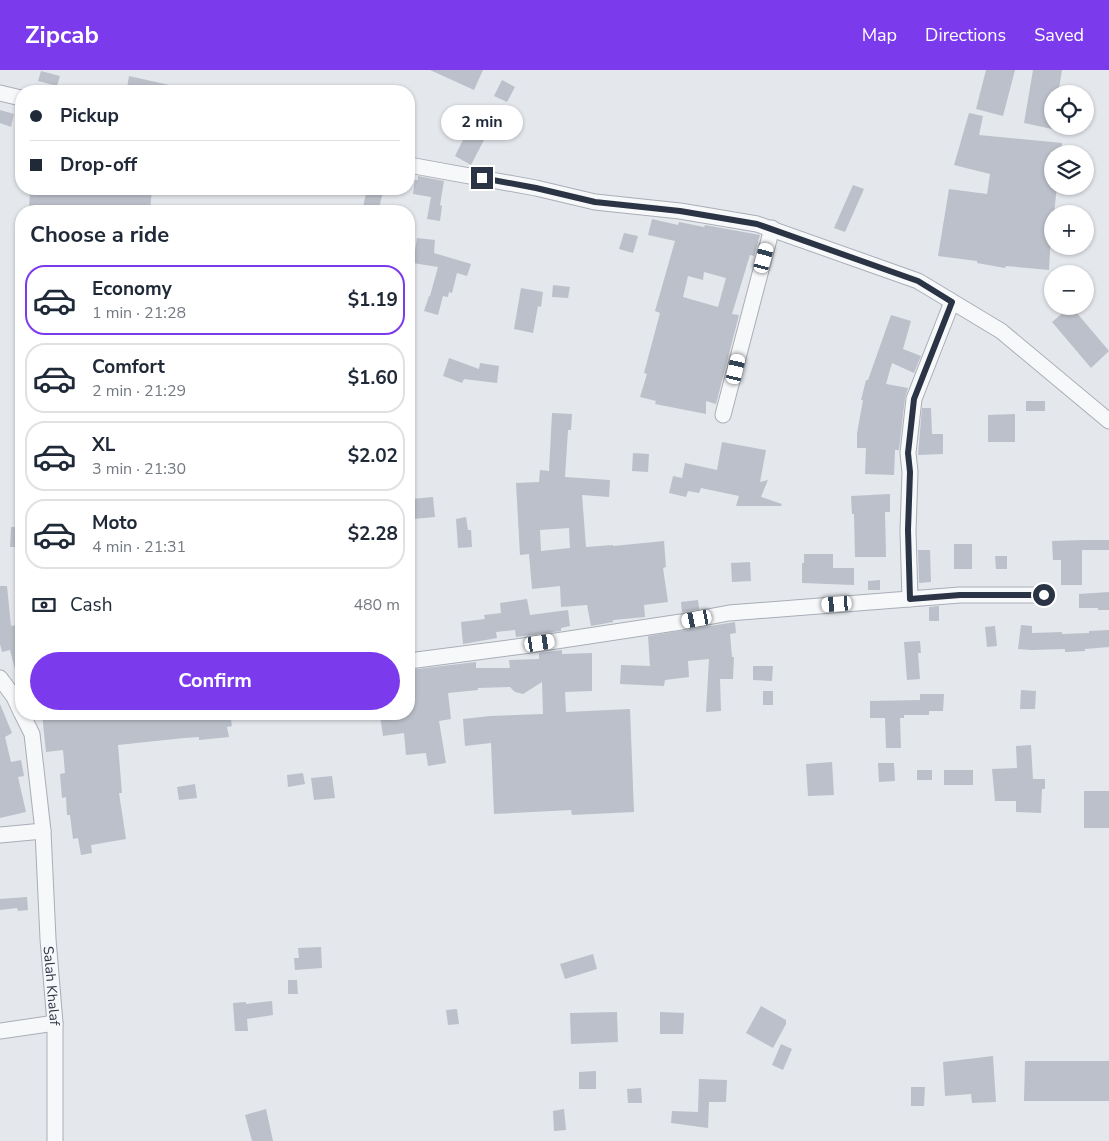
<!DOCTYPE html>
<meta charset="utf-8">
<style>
body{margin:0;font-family:"Nunito Sans",sans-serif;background:#f2f2f3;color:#1f2937;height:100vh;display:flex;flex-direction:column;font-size:19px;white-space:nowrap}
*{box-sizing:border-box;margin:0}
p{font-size:16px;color:#747a83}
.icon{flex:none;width:28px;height:28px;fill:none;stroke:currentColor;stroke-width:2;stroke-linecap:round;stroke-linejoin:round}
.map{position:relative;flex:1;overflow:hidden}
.side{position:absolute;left:15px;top:135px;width:400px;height:515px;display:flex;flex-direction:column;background:#fff;border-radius:20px;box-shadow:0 1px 4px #0004}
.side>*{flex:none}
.hud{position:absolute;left:15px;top:15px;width:400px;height:110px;border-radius:20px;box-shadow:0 1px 4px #0004;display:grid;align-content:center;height:110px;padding:0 15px;background:#fff}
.controls{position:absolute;left:1044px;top:15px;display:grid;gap:10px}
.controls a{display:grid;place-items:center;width:50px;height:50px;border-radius:50%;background:#fff;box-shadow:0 1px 4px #0004;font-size:25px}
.end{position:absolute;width:22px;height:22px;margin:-11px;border:6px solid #2b3445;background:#fff;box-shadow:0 0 0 2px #fff}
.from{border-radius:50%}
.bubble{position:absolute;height:35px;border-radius:18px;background:#fff;box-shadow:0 1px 4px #0004;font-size:16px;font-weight:700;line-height:35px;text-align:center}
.car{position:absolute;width:15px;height:30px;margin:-15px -8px;border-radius:6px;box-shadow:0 0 4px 1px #0007;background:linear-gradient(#fff 24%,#345 0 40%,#fff 0 76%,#345 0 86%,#fff 0)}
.hud b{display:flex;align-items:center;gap:18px;height:48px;font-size:19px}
.hud b+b{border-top:1px solid #e0e1e3}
.hud i{width:12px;height:12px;background:#1f2937}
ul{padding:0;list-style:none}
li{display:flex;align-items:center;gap:15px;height:70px;margin:0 10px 8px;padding:0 5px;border:2px solid #e0e1e3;border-radius:20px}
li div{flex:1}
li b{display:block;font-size:19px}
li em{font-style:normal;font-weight:700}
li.current{border-color:#7c3aed}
li>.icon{width:45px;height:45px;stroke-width:1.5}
h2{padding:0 15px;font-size:22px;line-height:60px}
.pay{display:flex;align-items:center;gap:12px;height:55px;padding:0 15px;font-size:19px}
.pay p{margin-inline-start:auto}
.cta{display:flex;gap:10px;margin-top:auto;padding:10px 15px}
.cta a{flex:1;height:58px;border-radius:30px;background:#7c3aed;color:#fff;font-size:20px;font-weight:700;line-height:58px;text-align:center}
header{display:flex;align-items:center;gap:30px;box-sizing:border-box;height:70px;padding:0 25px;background:#7c3aed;color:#fff}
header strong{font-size:24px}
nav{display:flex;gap:28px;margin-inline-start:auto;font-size:18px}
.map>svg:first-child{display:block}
.building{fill:#bbc0ca;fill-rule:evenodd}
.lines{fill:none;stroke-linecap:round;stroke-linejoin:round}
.minor-casing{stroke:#a9aeb7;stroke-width:17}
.minor{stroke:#f7f8fa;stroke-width:15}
.route{stroke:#2b3445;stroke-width:6}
.labels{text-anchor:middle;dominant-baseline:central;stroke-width:4;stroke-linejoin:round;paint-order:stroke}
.street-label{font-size:14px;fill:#2b3445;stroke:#f4f6f9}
</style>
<header>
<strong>Zipcab</strong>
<nav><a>Map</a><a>Directions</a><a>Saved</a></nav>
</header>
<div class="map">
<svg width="1109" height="1071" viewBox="0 0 1109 1071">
<rect width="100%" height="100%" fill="#e4e7ec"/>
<path class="building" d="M430,0H483L474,20Z
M986,0H1015L1003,46L976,39Z
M1033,0H1062L1058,24H1052V59L1024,53Z
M41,1L60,6L57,16L38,11Z
M129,6L178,17V21H128L129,18H127Z
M502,10L515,17L507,32L494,26Z
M0,40L14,44L11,57L0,53Z
M477,42L491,49L483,65L486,66L471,95L455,86Z
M969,43L983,46L979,65L1062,73L1061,84H1052V116H1057L1054,144H1052L1049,200L1006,196L1005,198L977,193V191L938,186L949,119L987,124L990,104L954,95Z
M418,106L444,111L440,135L442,136L440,151L427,149L431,127L413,124L415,110H418Z
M853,115L864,119L845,162L834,158Z
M30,119H152L150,141H29Z
M367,119H384L378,141H362Z
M652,149L678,155L679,152L704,157L705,155L760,165L754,186L750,185L732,244L739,245L716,334L706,331V344L655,334L656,331L640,327L647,304L644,303L660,243L655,241L675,171L648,165ZM704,202L726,208L718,237L683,227L688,206L703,210Z
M624,163L638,166L633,183L619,179Z
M417,168L435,170L434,183L471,194L467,206L457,203L452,223L449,222L448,227L443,226L438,245L424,241L429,226H430L438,197L413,193Z
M553,215L570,217L568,228L552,227Z
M521,218L543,222L541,237L538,236L533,263L514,259Z
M1071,236L1109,281L1091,298L1052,252Z
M891,245L911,251L903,279L921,286L914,303L892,293L886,314L908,318L905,328L899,380H895L894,405L865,404L866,378H857V363L863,330H861L866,310H868Z
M449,288L479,299L480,293L499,296L497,313L464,309L462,313L443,306Z
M1026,331H1045V341H1026Z
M922,338H931L932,364H943V384L918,385Z
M552,343L572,344L571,360H568L565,407L610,410L609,427L582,425L586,477L613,475V476L664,471L666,497L663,498L668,532L644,535L645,547L613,550V552L591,556L587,535L561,537L560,516L532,519L529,484L520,485L516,413L539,412L540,400L549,401ZM569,458L570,478L541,481L540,460Z
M1015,344V372H988V345Z
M722,372L766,380L760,412L768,410L761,427L782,434L781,436H736L739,426L701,418L699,423L688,421L686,427L669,423L673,406L682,408L685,393L717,400Z
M633,383L649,384L648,402L632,401Z
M890,424V442H885L886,487H855L854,444H852L851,426Z
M433,427L435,447L413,449L411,429Z
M466,447L468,460H471L472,477L458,478L456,449Z
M11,457H21V477H10Z
M1085,470H1109V480H1082V515H1061V490H1053L1052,471Z
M954,474H972V499H954Z
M918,480H930L931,512L919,513Z
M804,484H833V498H854V515L802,513V493H804Z
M995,486H1007V499H996Z
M750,492L751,511L732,512L731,493Z
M880,510V520H868V511Z
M0,516H7L11,556L17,555V558H21V610L18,611L10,580L2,582L0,574Z
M1109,522V540H1098V538H1079V524Z
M527,529L530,545L568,540L570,556L561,558V561L516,567L515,560L496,562L497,568L463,574L461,552L485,549L484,545L501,543L500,533Z
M698,530L699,539L682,542L681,532Z
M939,536V551H929V537Z
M735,552L736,563L730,564L732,587H734L733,609H720L721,641L706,642L709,589L688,591L689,607L665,610L664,616L620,614L621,595L650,596L648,566Z
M1021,555L1032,556V563L1062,562V564L1089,563V561L1109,560V577L1085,579V581L1065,582V579L1031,580L1018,579Z
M995,556L997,576L987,577L985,557Z
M920,571L921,583H918L920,609L907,610L904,572Z
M562,580V584L592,583V621L565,622L566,642L630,639L634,742L572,745L571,740L494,744L491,673L465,676L463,649L490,646L543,644L542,612L523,624L515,622L510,617L478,618V620L448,623L451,649L439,651L446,693L428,696L426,683L406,685L404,663L383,666L380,646L409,644V600L476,592V598H510L509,590L539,589V583Z
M753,596H773L772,611L753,610Z
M1021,620L1036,621L1035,639H1020Z
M763,621H773V635H763Z
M920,624H944L943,641H929V645H904V648H900L901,678H886L885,648H870V631L920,630Z
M0,634L12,663L5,667L11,692L21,690L24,706L18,707L26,742L0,748Z
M42,644H109V650L119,649V650L162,647L161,644H177V648L230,644L232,656L227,657L229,667L199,670V667L184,668L118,675L122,723H119L126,769L91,775L92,783L81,785L78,768L73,769L70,745H67L66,727L62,728L60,704L65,703L63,680L46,682Z
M1031,675L1033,709H1045V719H1042L1041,743L1016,742V731H995L992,699L1017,698L1016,676Z
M832,692L834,725L808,726L806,694Z
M878,693H894L895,711L879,712Z
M917,700H932V710H917Z
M944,700H973V715H944Z
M303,703L305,714L288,717L287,705Z
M332,706L335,728L314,730L311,708Z
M195,714L197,728L179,730L177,717Z
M1084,721H1109V758H1084Z
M27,827L28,840L18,841L17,838L0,840V829Z
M321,877L322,898L295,900L294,888H299L298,878Z
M593,884L597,899L565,909L560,894Z
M288,910H297L298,924H288Z
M272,931L273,945L247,949L248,961H235L233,933L246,932V934Z
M761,936L786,950V954L773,978L746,963Z
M457,939L459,954L448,955L446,940Z
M617,942L618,972L571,974L570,943Z
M660,942L684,943L683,964H660Z
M781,974L792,979L783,1000L772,995Z
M993,986L996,1032L972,1033L971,1024L945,1026L943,992Z
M1025,991H1109V1031H1024Z
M596,1001V1019H579V1002Z
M699,1009L727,1010L726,1032H709L708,1058L671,1053L672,1041L698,1042Z
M911,1017H925L924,1036H911Z
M641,1018L642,1033H628L627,1019Z
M266,1039L273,1071H252L245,1045Z
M564,1039L566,1060L554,1061L553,1041Z"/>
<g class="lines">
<defs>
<g id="minor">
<path d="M0,23L21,28"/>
<path d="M409,95L536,118L595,132L680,141L757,154L918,211L1001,261L1109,351"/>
<path d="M723,345L772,158"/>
<path d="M910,529L908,461L910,402L908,383L914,329L952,232"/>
<path d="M409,591L523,576L681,552L729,543L960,525H1044"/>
<path d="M0,608L14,627L21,642"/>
<path id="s1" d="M22,644L32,664L43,761L48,869L55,953V1071"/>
<path d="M0,765L43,761"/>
<path d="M0,961L55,953"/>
</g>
</defs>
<use href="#minor" class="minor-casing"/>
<use href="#minor" class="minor"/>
</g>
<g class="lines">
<path class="route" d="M482,108L536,118L595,132L680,141L757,154L918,211L952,232L914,329L908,383L910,402L908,460L910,529L960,525H1044"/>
</g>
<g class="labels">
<g class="street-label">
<text stroke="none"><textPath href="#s1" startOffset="275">Salah Khalaf</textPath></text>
</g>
</g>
</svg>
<div class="controls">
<a><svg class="icon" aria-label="locate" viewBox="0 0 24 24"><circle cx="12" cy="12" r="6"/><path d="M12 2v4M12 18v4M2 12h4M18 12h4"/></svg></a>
<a><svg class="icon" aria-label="layers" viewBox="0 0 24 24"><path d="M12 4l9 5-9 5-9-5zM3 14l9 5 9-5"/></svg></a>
<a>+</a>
<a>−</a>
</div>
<i class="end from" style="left:1044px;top:525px"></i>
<i class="end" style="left:482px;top:108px"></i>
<div class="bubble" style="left:441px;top:35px;width:82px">2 min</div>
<i class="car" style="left:764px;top:188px;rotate:15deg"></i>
<i class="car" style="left:736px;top:299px;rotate:13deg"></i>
<i class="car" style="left:837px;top:534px;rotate:266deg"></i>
<i class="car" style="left:697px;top:549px;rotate:259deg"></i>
<i class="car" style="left:540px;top:573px;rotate:81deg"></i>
<div class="hud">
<b><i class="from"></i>Pickup</b>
<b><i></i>Drop-off</b>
</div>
<section class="side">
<h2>Choose a ride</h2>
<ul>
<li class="current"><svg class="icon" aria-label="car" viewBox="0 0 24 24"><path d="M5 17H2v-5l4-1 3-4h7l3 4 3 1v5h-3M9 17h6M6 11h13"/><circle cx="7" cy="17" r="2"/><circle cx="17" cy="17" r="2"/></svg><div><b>Economy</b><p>1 min · 21:28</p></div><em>$1.19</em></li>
<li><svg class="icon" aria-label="car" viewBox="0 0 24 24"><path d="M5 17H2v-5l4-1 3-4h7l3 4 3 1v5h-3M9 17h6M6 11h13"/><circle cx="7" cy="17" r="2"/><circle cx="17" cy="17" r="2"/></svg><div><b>Comfort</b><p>2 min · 21:29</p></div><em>$1.60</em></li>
<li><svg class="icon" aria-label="car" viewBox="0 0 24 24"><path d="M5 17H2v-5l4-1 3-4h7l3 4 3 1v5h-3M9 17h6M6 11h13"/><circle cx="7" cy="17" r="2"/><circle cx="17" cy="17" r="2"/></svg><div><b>XL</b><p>3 min · 21:30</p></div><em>$2.02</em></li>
<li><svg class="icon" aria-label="car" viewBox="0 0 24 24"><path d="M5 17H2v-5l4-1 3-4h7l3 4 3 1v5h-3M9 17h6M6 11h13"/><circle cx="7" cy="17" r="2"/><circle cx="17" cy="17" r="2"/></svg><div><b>Moto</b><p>4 min · 21:31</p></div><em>$2.28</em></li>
</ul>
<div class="pay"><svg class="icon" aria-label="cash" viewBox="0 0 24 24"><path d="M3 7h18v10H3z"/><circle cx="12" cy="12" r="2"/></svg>Cash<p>480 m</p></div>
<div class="cta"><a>Confirm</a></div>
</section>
</div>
